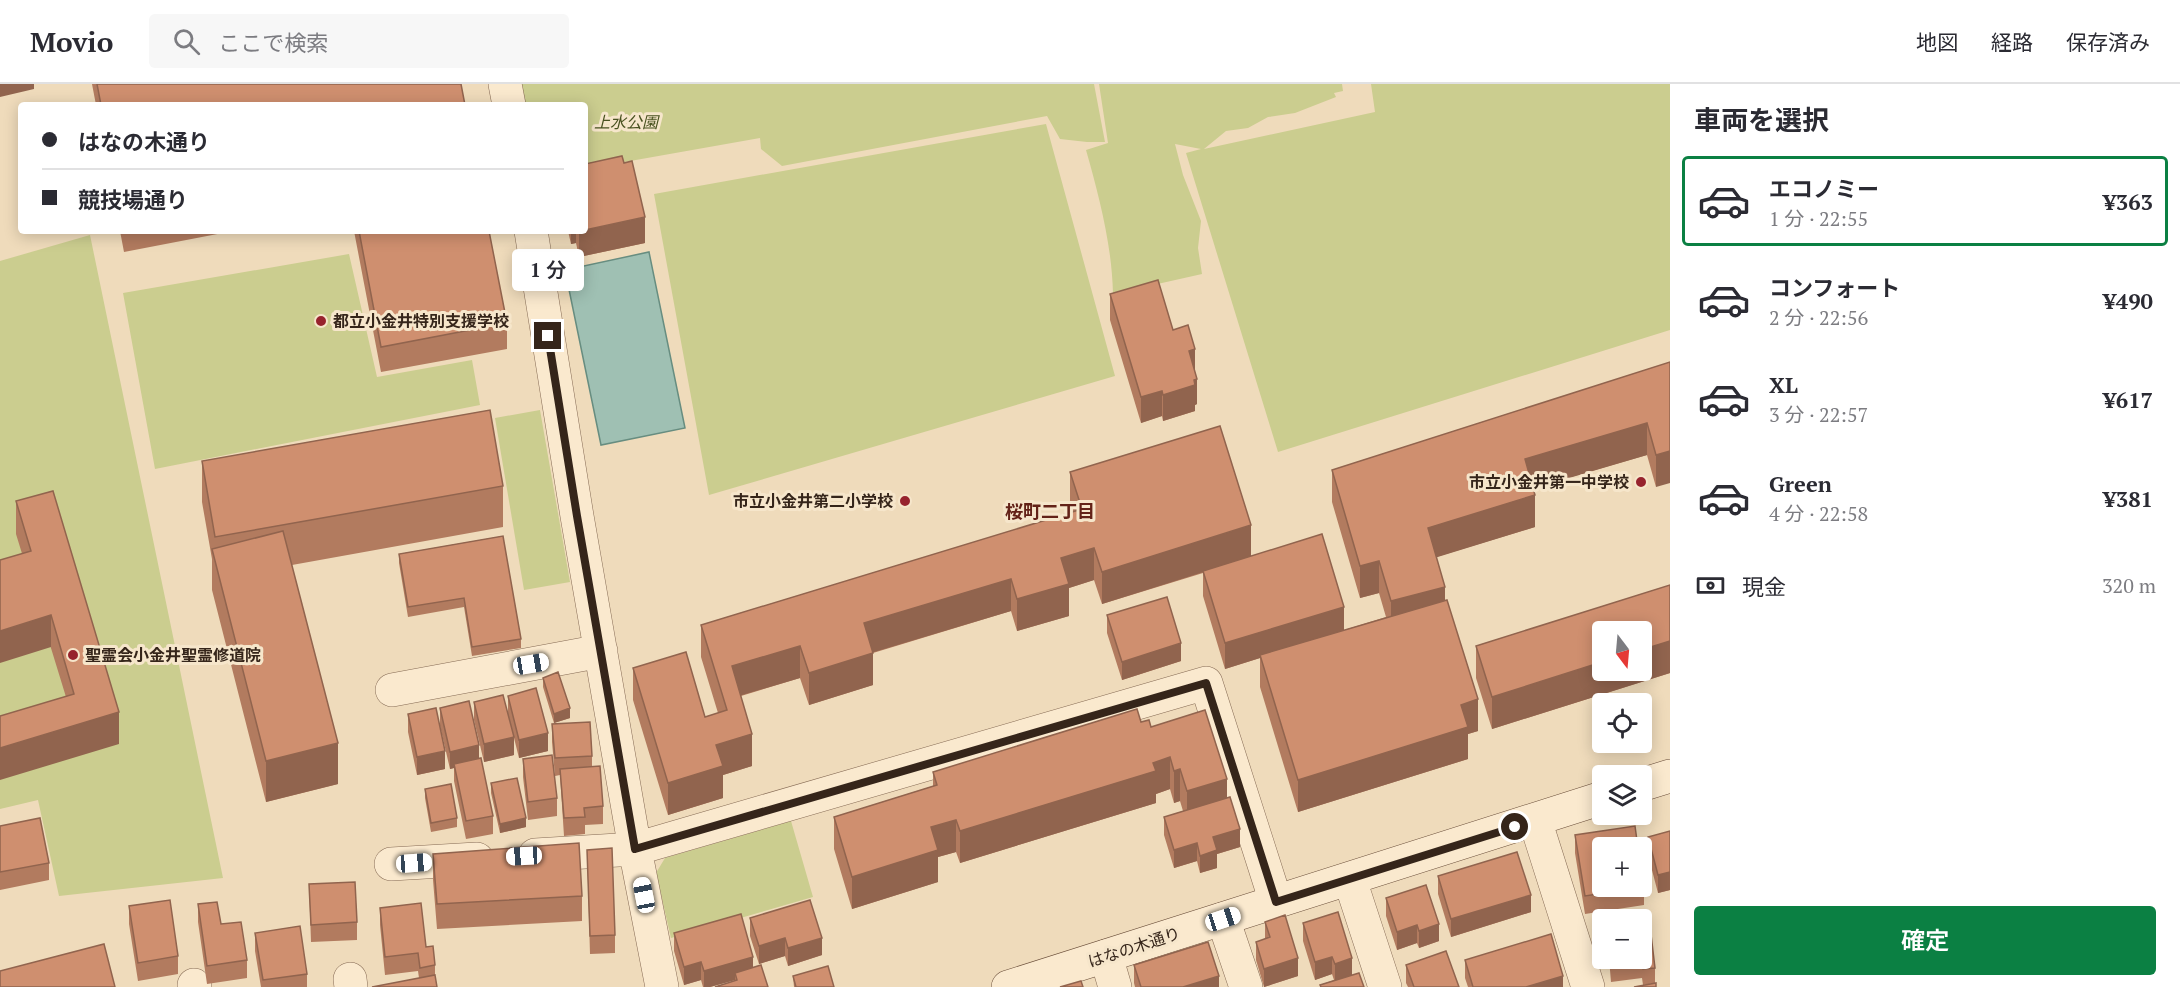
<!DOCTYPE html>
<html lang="ja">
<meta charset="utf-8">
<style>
body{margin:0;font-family:"PT Serif","Noto Sans JP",serif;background:#f7f7f7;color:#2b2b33;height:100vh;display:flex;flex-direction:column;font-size:22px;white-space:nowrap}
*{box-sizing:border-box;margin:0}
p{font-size:20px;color:#7c7c81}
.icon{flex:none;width:33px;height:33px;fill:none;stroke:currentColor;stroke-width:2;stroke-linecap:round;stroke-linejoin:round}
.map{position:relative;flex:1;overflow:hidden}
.panel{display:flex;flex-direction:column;background:#fff;width:510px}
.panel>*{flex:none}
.guide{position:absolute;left:18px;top:18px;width:570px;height:132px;border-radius:6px;box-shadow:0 3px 15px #0003;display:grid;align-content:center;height:132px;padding:0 24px;background:#fff}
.needle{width:39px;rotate:164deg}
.buttons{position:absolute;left:1592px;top:537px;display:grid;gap:12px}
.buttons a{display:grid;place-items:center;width:60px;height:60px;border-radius:6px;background:#fff;box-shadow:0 3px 15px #0003;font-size:30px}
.end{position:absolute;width:27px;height:27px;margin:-14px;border:8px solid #35251a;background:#fff;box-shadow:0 0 0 3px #fff}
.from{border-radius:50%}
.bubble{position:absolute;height:42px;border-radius:6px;background:#fff;box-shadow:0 3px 15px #0003;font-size:20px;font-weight:600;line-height:42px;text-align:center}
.car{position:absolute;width:18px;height:36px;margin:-18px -9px;border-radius:8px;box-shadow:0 0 4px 2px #0007;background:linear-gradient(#fff 24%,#345 0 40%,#fff 0 76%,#345 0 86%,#fff 0)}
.guide b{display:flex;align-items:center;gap:21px;height:57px;font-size:22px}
.guide b+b{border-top:2px solid #e1e1e2}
.guide i{width:15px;height:15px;background:#2b2b33}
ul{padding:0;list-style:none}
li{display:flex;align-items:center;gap:18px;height:90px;margin:0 12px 9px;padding:0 12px;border:3px solid transparent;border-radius:6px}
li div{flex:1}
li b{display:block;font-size:22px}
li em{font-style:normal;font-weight:600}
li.current{border-color:#0b8043}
li>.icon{width:54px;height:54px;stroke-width:1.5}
h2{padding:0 24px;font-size:27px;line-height:72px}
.pay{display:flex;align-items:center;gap:15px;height:66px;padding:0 24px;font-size:22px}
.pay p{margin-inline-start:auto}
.primary-button{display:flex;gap:12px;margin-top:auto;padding:12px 24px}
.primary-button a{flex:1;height:69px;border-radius:6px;background:#0b8043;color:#fff;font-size:24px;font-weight:600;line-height:69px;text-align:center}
header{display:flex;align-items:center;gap:36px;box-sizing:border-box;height:84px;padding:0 30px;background:#fff;border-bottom:2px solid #e1e1e2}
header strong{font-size:28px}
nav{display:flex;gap:33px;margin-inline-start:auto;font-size:21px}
.search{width:420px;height:54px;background:#f7f7f7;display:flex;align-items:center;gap:15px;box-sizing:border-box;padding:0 21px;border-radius:6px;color:#7c7c81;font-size:22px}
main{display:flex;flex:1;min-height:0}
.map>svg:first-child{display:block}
.green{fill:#cbcd8f}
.water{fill:#9fc0b3;stroke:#678d80;stroke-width:1.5}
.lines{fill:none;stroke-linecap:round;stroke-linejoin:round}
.street-casing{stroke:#866b55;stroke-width:34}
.secondary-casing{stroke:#684c38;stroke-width:34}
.street{stroke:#fae9ce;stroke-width:33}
.secondary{stroke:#fae9ce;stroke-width:33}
.wall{fill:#b27b5f}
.shaded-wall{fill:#91644e}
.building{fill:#cf8f6f;stroke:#91644e;stroke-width:1.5}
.route{stroke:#35251a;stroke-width:8}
.poi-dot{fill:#97232d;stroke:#f6e6cb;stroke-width:2}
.labels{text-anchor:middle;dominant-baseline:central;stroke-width:6;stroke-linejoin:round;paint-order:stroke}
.park-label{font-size:16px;font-style:italic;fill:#495220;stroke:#f6e6cb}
.poi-label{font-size:16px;font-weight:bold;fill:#35251a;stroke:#f6e6cb;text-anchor:start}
.street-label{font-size:16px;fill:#35251a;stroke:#f6e6cb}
.neighbourhood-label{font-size:18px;font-weight:bold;fill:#632218;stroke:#f6e6cb}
</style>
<header>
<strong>Movio</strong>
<div class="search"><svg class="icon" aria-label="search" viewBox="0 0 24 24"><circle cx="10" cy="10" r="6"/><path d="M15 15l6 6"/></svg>ここで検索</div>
<nav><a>地図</a><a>経路</a><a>保存済み</a></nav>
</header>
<main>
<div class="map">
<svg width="1670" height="903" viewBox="0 0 1670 903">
<rect width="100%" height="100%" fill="#efdbbb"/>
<path class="green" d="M520,0H1094L1105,58H1087L1060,55L1047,32L782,82L761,65L760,54L585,85V21H523Z
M1099,0H1342L1343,7L1334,9L1336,13L1295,29L1268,33L1248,44L1226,47L1204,65L1375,28L1371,0H1670V246L1278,368L1186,69L1201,65L1175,60L1183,91L1201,137L1198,164L1202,190L1113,210C1112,161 1099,112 1086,66L1108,59Z
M1046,40L1115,292L709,411L654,110Z
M90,151L223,794L59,812L38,716L0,725V177Z
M349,170L377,293L472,276L480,321L155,385L123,209Z
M540,326L570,498L524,506L495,334Z
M791,737L813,813L671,854L656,789L665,774Z"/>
<path class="water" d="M649,168L685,344L601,361L565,186Z"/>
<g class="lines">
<defs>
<path id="street" d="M505,0L509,21
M531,147L577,432L635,765L662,903
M392,606L601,567
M1535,736L1588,903
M535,771L635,765L1206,599L1276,818
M391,780L477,775
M1350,796L1385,903
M1223,835L1246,903
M1106,872L1115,903
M350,895L351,903
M194,901L195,903"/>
<path id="secondary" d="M1641,701L1670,692
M1008,903L1602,714"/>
</defs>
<use href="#street" class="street-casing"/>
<use href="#secondary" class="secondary-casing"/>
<use href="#street" class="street"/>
<use href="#secondary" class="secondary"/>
</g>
<path class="wall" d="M92,0H461L465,21H96Z
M120,147H233L124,168Z
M354,147H489L507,239V265L381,288Z
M554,147H585L645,159L579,173L576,159L571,160L568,147L554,150Z
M1110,210L1173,246L1195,288L1197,320L1195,321V327L1163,337L1162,332L1141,339L1110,236Z
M1670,278L1656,403L1647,371L1533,404L1535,443L1436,473L1445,516L1478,647L1468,650V675L1298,728L1260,603V574L1225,585L1203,512V489L1102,520L1094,496L1069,504V532L1017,547L1011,527L873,569V601L809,621L800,594L741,612L752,682L723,691V714L668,731L633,616V584L705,633L718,629L701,573V541L1073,428L1070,420V388L1251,472L1344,546L1386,533L1379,509L1360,514L1332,418V386Z
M202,377L503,402V443L292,481L338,700L266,718L212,506V475L202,418Z
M16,417L119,660L66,613L16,450Z
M503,452L521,555V564L472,572L464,523L408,533L399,479V470Z
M1670,501V589L1492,645L1476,594V562Z
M1107,531L1181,577L1122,596L1107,549Z
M543,594L570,634L554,639L543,603Z
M508,612L548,667L519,674L509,634L514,671L484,678L474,636V618L508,629Z
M440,624L479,675L493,732V750L466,755L454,697V684L450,685L440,642Z
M408,630L445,685L417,691L408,648Z
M1141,638L1151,643L1227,714L1240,763L1217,770V784L1200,789L1197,777L1174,784L1164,751V733L1183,727L1180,717L1174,719L1170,705L1156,710V719L960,779L956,768L938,773V798L852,825L834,765V733L933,702V688Z
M552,640L592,672V682L603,722V740L585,741V750L564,752L560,691L555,692L552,658Z
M523,675L557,714V732L528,736L523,693Z
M491,699L526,743L500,749L491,709Z
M425,705L457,734V743L431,748L425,714Z
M0,742L49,779V796L0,806Z
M1670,747V806L1658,809L1648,771V753Z
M1575,751L1644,803V821L1585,830L1575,769Z
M587,766L615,851V869L590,870Z
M433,770L582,812V837L437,845L433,796Z
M1438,792L1531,828L1451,853L1438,810Z
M309,800L357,838V856L311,858Z
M1386,814L1439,857L1419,864L1417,859L1397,866L1386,832Z
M198,820L221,840L247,876V894L207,900L198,838Z
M129,822L178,872V890L138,897L129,840Z
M380,824L426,863L435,881V894H419L418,887L385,891L380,841Z
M750,834L822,871L788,882L785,872L759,880L750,852Z
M1265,838L1298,892L1264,903L1256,876V858L1265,855Z
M1303,839L1352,891L1364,903H1320V901L1334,896L1332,890L1315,896L1303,857Z
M255,849L307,890V903H261L255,867Z
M674,849L753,884L761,881L735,897V896L710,903H703L701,896L684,901L674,867Z
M1609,874H1641L1655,884V899L1643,901L1642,894L1611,898Z
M1465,876L1563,903H1468L1465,894Z
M1134,881L1219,903H1135L1134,899Z
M1406,881L1459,903H1408L1406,899Z
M793,892L834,903H794Z"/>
<path class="shaded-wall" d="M0,0H34V5L0,13Z
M645,133V159L579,173V147H585V146Z
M571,147H576V159L571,160Z
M1195,265V290L1189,267Z
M1197,295V320L1195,321V327L1163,337V311Z
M1162,307V332L1141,339V313Z
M1647,339V371L1525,407V375Z
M1670,367V399L1656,403V371Z
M1535,411V443L1428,476V444Z
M1251,441V473L1102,520V488Z
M1094,464V496L1069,504V532L1017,547V515L1061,474Z
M1379,477V509L1360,514V482Z
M1011,495V527L864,571V539Z
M1445,503V535L1391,549V517Z
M1344,523V549L1260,571V574L1225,585V559Z
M51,531V563L0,579V547Z
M1670,557V589L1492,645V613L1602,578V586H1641V566Z
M1181,559V577L1122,596V578Z
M800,562V594L732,614V582Z
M873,569V601L809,621V589Z
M1478,615V647L1468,650V675L1298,728V696L1461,621Z
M570,624V634L554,639V630Z
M119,628V660L0,696V664Z
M548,649V667L519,674V656Z
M752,650V682L723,691V714L668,731V699L716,661Z
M514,653V671L484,678V660Z
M338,659V700L266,718V677Z
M479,661V679L454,680V684L450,685V668Z
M445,667V685L417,691V673Z
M1170,673V705L1156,710V719L960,779V747Z
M1180,685V717L1174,719V687Z
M1227,695V727L1187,739V707Z
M526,734V743L500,749V740Z
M956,736V768L938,773V798L852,825V793L931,743Z
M1240,745V763L1217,770V784L1200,789V772L1213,753Z
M1197,759V777L1174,784V766Z
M1670,788V806L1658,809V791Z
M1531,811V828L1451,853V835Z
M1439,840V857L1419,864V847Z
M1417,841V859L1397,866V848Z
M785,854V872L759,880V862Z
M822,854V871L788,882V864Z
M753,873V891L735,889V896L710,903H704V887Z
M1332,873V890L1315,896V878Z
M1298,874V892L1264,903V885Z
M1352,874V892L1335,898V880Z
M701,878V896L684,901V883Z
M1219,892V903H1183Z
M1563,892V903H1526Z"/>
<path class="building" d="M97,0H461L465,21H101Z
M622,72L624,79L632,77L645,133L585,146V80Z
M359,147H489L507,239L381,263Z
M1158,196L1173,246L1188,241L1195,265L1189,267L1197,295L1194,296L1195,301L1163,311L1162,307L1141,313L1110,210Z
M1670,278V367L1656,371L1647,339L1525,375L1535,411L1428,444L1445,503L1391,517L1379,477L1360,482L1332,386Z
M490,326L503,402L215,453L202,377Z
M1220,342L1251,441L1102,488L1094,464L1061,474L1069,500L1017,515L1011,495L864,539L873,569L809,589L800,562L732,582L752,650L716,661L723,682L668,699L633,584L686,568L705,633L727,626L701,541L1082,425L1070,388Z
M53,407L119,628L0,664V632L74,610L51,531L0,547V476L31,467L16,417Z
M283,447L338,659L266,677L212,465Z
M1322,450L1344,523L1225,559L1203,487Z
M503,452L521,555L472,563L464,514L408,523L399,470Z
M1670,501V557L1641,566V548H1602V578L1492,613L1476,562Z
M1167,513L1181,559L1122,578L1107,531Z
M1447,516L1478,615L1461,621L1468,643L1298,696L1260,571Z
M558,588L570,624L554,630L543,594Z
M536,604L548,649L519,656L508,612Z
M503,611L514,653L484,660L474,618Z
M469,617L479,661L450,668L440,624Z
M436,624L445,667L417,673L408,630Z
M1137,625L1141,638L1149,636L1151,643L1205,626L1227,695L1187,707L1180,685L1174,687L1170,673L1153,679L1156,687L960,747L956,736L931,743L938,766L852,793L834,733L937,701L933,688Z
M590,638L592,672L555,674L552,640Z
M552,671L557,714L528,718L523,675Z
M481,674L493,732L466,737L454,680Z
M600,682L603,722L584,724L585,733L564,734L560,685Z
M517,694L526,734L500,740L491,699Z
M451,700L457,734L431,739L425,705Z
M1230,713L1240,745L1213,753L1217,766L1200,772L1197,759L1174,766L1164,733Z
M40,734L49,779L0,788V742Z
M1635,742L1638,764H1602V802H1641V782L1644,803L1585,812L1575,751Z
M1670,747V788L1658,791L1648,753Z
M579,759L582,812L437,820L433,770Z
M612,764L615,851L590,852L587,766Z
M1517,768L1531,811L1451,835L1438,792Z
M355,798L357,838L311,841L309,800Z
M1426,801L1439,840L1419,847L1417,841L1397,848L1386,814Z
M170,816L178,872L138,879L129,822Z
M810,816L822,854L788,864L785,854L759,862L750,834Z
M217,818L221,840L241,838L247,876L207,882L198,820Z
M421,819L426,863L433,862L435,881L420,884L418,869L385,873L380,824Z
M1338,828L1352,874L1335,880L1332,873L1315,878L1303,839Z
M741,830L753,873L704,887L701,878L684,883L674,849Z
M1285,831L1298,874L1264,885L1256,858L1270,853L1265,838Z
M300,842L307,890L263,896L255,849Z
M1650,842L1655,884L1643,885L1642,877L1611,880V874H1641V843Z
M1551,850L1563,892L1526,903H1473L1465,876Z
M1208,858L1219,892L1183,903H1141L1134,881Z
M104,860L115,903H0V887Z
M1446,867L1459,903H1414L1406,881Z
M761,881L768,903H715L737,896L735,889Z
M828,882L834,903H796L793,892Z
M1359,889L1364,903H1321L1320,901Z
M435,891L437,903H372Z
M1081,897L1083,903H1060Z
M1656,899V903H1634Z"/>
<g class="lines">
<path class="route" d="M548,252L577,432L635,765L1206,599L1276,818L1515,743"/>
</g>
<g class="poi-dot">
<circle cx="321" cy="237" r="6"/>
<circle cx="1641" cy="398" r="6"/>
<circle cx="905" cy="417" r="6"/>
<circle cx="73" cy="571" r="6"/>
</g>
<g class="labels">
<g class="park-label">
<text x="626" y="38">上水公園</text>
</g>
<g class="poi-label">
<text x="333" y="237">都立小金井特別支援学校</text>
<text x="1629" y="398" text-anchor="end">市立小金井第一中学校</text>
<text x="893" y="417" text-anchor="end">市立小金井第二小学校</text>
<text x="85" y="571">聖霊会小金井聖霊修道院</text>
</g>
<g class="street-label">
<text transform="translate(1134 863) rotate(-18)">はなの木通り</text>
</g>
<g class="neighbourhood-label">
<text x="1050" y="427">桜町二丁目</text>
</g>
</g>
</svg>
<div class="buttons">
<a><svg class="needle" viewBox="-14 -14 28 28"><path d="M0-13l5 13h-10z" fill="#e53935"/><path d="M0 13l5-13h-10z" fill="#7c7c81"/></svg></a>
<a><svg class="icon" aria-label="locate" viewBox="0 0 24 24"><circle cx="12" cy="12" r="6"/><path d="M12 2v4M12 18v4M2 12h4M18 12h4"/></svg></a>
<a><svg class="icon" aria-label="layers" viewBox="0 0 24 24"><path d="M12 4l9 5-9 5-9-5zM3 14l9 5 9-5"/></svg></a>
<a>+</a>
<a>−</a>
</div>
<i class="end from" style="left:1515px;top:743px"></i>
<i class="end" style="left:548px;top:252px"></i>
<div class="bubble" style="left:512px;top:165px;width:72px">1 分</div>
<i class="car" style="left:531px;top:580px;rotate:80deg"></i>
<i class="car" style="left:524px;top:772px;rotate:267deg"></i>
<i class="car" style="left:414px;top:779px;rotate:86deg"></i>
<i class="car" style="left:644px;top:811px;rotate:349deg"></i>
<i class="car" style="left:1223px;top:835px;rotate:72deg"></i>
<div class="guide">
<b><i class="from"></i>はなの木通り</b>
<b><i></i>競技場通り</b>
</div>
</div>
<section class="panel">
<h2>車両を選択</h2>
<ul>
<li class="current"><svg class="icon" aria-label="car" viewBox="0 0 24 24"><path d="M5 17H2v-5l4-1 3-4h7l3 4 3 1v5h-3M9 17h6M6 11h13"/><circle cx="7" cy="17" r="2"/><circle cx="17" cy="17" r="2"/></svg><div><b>エコノミー</b><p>1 分 · 22:55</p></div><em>¥363</em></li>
<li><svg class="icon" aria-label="car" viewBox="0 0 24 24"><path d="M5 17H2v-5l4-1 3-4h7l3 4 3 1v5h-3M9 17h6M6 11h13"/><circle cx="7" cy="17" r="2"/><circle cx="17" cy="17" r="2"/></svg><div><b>コンフォート</b><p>2 分 · 22:56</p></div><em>¥490</em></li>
<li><svg class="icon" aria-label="car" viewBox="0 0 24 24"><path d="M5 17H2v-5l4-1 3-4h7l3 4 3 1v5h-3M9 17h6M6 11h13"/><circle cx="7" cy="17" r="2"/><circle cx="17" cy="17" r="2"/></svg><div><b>XL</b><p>3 分 · 22:57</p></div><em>¥617</em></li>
<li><svg class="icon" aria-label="car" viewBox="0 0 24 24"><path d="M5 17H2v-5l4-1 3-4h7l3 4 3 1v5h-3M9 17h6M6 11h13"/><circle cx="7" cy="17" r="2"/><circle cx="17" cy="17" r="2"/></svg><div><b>Green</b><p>4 分 · 22:58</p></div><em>¥381</em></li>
</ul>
<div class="pay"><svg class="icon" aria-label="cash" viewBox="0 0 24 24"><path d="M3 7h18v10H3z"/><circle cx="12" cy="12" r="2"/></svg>現金<p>320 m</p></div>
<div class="primary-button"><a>確定</a></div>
</section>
</main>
